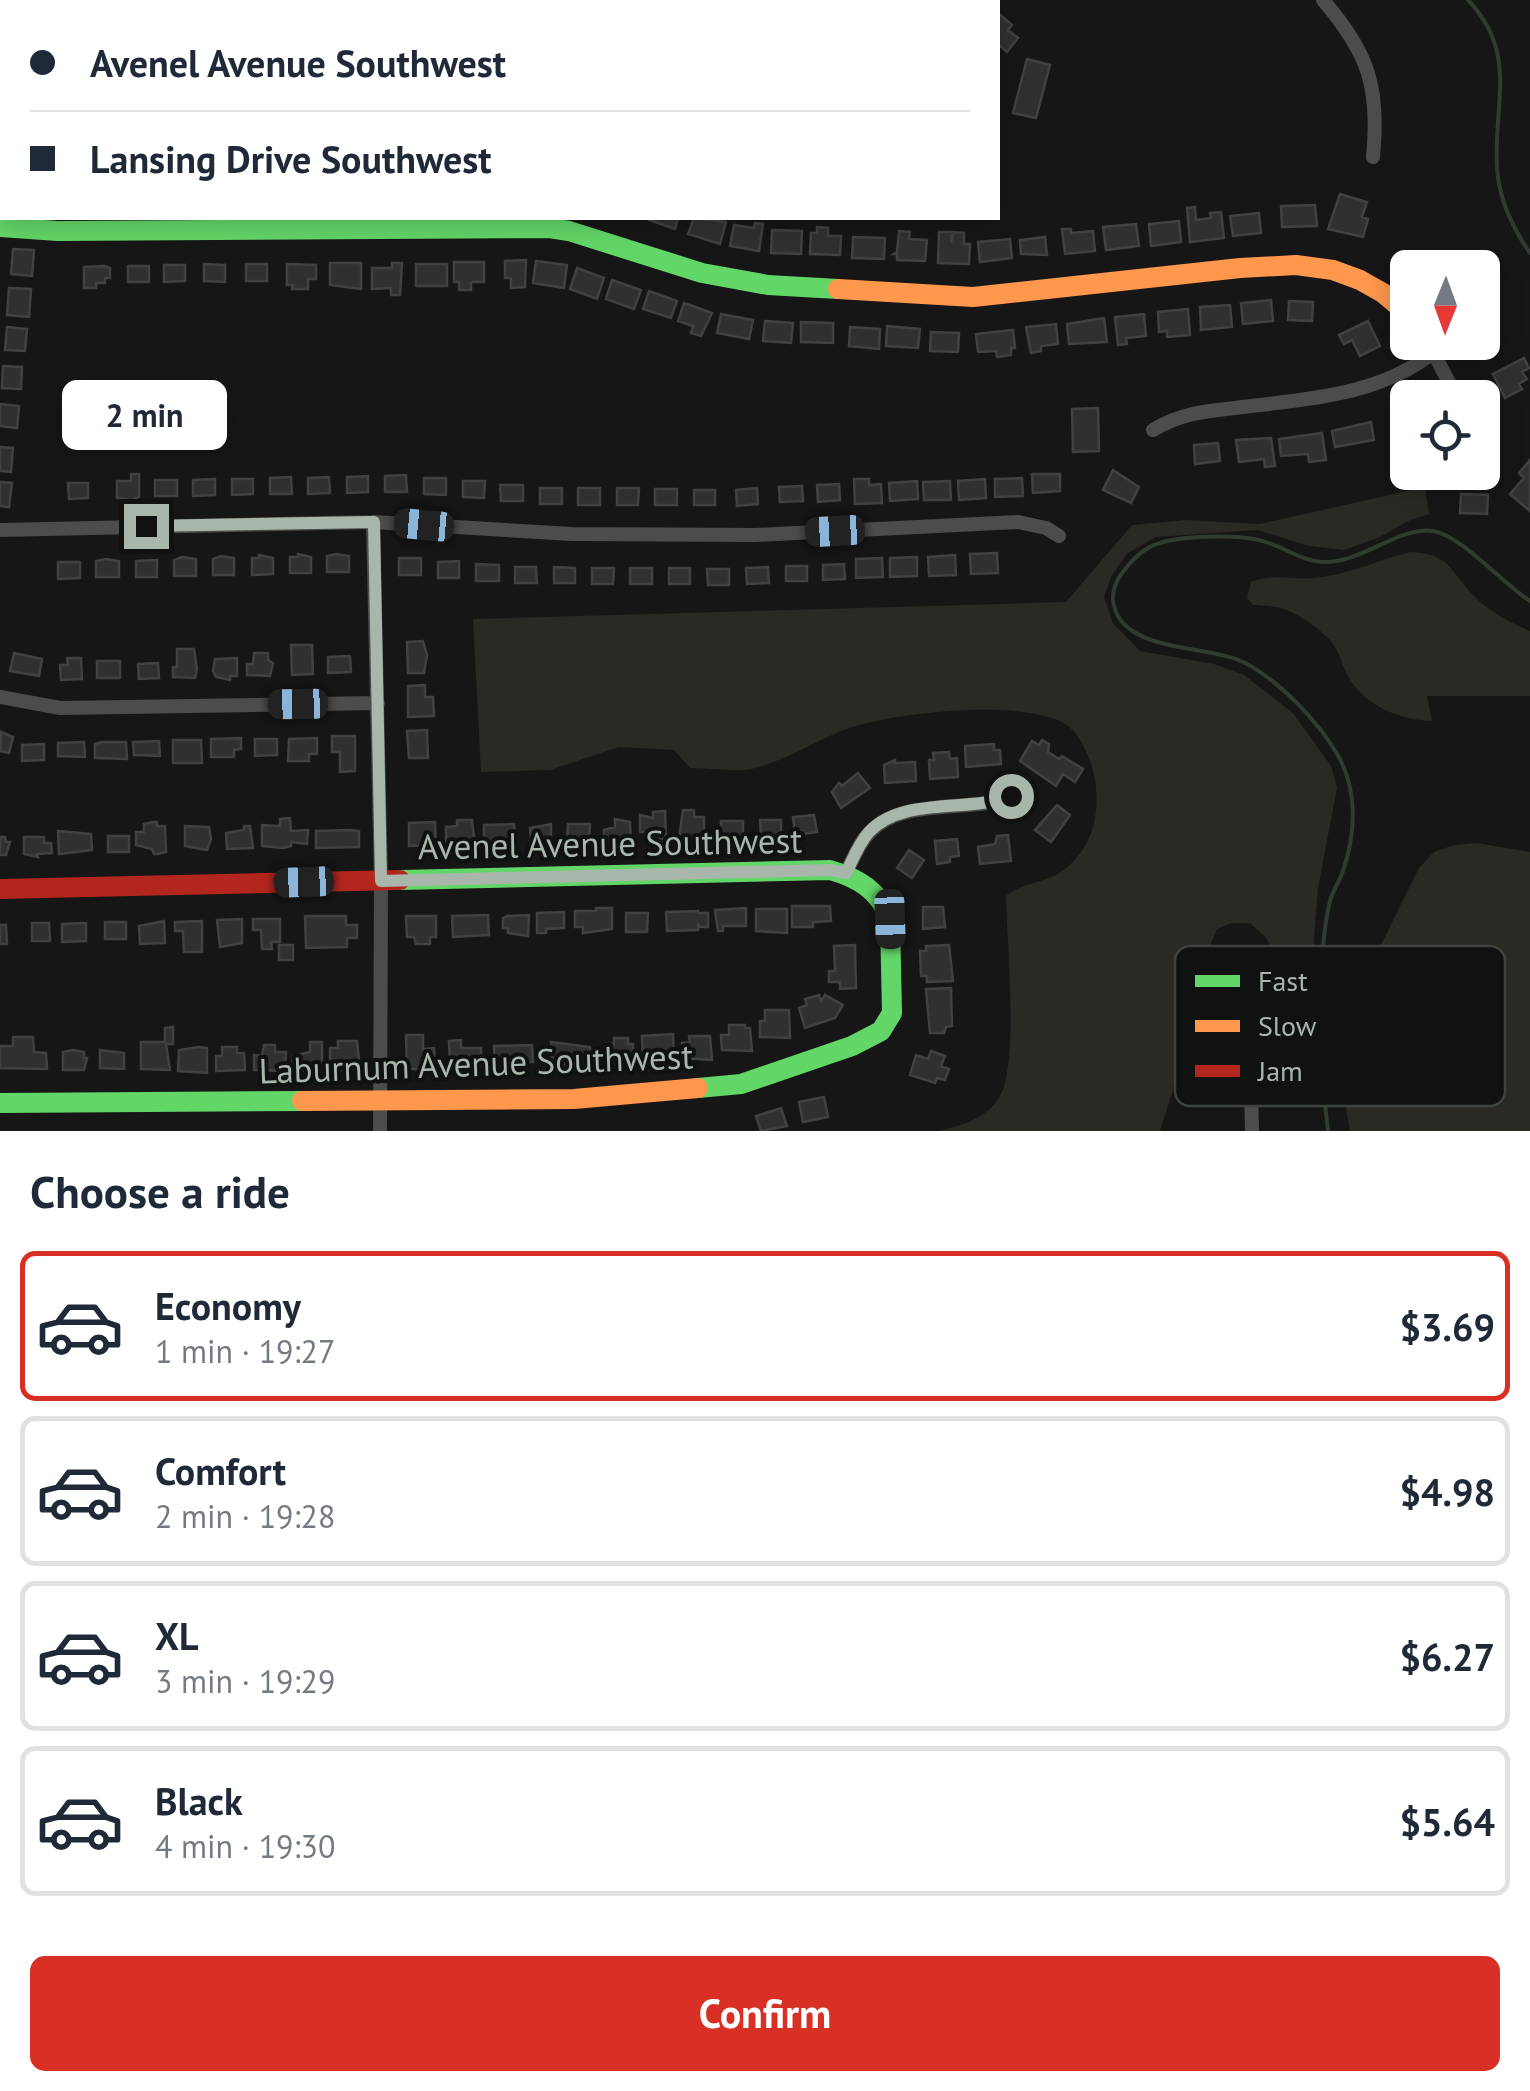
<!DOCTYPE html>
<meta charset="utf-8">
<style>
body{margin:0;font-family:"PT Sans",sans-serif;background:#f2f2f3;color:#1f2937;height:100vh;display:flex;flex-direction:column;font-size:38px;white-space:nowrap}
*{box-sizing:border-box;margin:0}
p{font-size:32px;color:#747a83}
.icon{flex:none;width:55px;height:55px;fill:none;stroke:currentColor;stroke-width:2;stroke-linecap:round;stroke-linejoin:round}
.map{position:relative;height:1131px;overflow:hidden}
.side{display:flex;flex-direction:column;background:#fff;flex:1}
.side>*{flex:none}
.guide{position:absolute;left:0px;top:0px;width:1000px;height:220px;box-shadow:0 5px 25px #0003;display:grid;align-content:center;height:220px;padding:0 30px;background:#fff}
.needle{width:65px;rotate:181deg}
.fabs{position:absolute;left:1390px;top:250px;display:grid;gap:20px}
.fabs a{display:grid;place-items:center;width:110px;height:110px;border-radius:15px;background:#fff;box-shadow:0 5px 25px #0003;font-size:50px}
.end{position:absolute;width:45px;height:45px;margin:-22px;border:12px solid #a9b6ac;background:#111;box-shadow:0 0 0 5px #111}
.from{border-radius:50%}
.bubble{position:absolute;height:70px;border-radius:15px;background:#fff;box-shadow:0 5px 25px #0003;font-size:32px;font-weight:700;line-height:70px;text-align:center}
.car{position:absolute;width:30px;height:60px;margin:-30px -15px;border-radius:12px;box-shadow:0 0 8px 2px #0007;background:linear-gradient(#222 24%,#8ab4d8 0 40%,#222 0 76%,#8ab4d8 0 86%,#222 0)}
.guide b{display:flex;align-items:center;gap:35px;height:95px;font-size:38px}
.guide b+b{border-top:2px solid #e0e1e3}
.guide i{width:25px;height:25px;background:#1f2937}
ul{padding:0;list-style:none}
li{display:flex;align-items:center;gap:30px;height:150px;margin:0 20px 15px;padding:0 10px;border:5px solid #e0e1e3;border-radius:15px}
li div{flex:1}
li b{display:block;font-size:38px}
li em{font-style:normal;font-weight:700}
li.current{border-color:#d93025}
li>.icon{width:90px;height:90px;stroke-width:1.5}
h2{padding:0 30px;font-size:45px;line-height:120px}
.action{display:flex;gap:20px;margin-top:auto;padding:20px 30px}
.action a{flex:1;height:115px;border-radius:15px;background:#d93025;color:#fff;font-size:40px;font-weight:700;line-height:115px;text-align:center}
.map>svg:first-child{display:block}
.green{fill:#2b2924}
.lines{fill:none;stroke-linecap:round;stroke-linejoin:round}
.stream{stroke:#2f3c2f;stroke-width:4}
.building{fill:#2f3130;stroke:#3f4240;stroke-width:2.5}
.street{stroke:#4b4d4b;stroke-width:14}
.fast{stroke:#63d668;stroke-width:20}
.slow{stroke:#ff974d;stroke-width:20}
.jam{stroke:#b3261e;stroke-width:20}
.route{stroke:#a9b6ac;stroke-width:12}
.labels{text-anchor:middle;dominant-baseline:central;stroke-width:8;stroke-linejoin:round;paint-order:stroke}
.street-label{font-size:35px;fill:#a9b6ac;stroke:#101211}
.key{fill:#101211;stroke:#3e4340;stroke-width:2.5}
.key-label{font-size:28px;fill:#a9b6ac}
</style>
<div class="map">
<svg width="1530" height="1131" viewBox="0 0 1530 1131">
<rect width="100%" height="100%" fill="#161616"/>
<path class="green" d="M1425,487L1429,514L1408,521L1380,537L1344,550L1309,546L1258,530L1156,537L1128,553L1112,575L1104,597L1113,623L1140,651L1214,664L1244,675L1293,713L1331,766L1337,788L1318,888L1314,938L1315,984C1268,994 1280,964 1268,941C1265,935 1255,928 1250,923H1232L1217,929C1206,955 1201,964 1224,984V1001L1181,1022L1173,1090L1160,1131H938C962,1126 991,1117 1002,1092C1018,1053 1007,942 1006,896C1022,883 1044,883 1061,872C1095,848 1102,808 1093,770C1088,753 1078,729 1060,721C1013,700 899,712 849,728C816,740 786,761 751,769C732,772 709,768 690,768L674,750L619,747L550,770L481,772L473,619L1066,602L1132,525L1186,520L1260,524Z
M1410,552C1451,554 1449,570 1474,596C1488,611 1511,623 1530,631V696H1427L1432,721C1402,720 1369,708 1351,681C1342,668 1341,652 1329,639C1318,627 1292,609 1276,607C1268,605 1261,606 1253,605L1247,598L1251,582C1272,573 1293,580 1315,578C1348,575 1378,560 1410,552Z
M1477,843L1530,852V1131H1350L1340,1072L1345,1031L1361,985L1419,868L1434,852L1454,845Z"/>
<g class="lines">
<path class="stream" d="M1468,0C1519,53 1493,105 1497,168C1499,200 1512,227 1530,253
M1328,1131C1321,1074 1318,1015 1322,958C1324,938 1325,917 1331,898C1334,889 1340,880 1343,871C1356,833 1358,789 1337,754C1318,721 1280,682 1247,664C1210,643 1119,655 1113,600C1112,591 1117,579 1122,573C1130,563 1138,553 1150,547C1172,535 1229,535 1254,539C1278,542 1300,562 1325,562C1361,563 1400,526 1433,531C1462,536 1503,584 1530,601"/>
</g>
<path class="building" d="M998,13L1012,25L1008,30L1018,38L1007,52L998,44Z
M1027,59L1050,65L1036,118L1013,113Z
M1340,194L1367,202L1362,217L1368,219L1363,237L1328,229Z
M1315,205L1317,226L1282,227L1281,206Z
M1195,207L1196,220L1211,218L1210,213L1221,212L1224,238L1190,242L1187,208Z
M1259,213L1261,233L1233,236L1230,216Z
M644,218H678L675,229Z
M694,218L726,222L720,244L688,234Z
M1179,221L1181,242L1151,246L1149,224Z
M755,223L763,224L759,251L730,246L734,225L754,228Z
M1136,224L1139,246L1106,250L1103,227Z
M817,227L828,228V236H841L840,255L810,254L811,233H817Z
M1062,229H1071V233L1093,231L1095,251L1065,254Z
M772,230L802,231L801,254L771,253Z
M899,231L910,232L909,239L927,240L925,261L897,260V254H894L897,252Z
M939,232H952L951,243L954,232L964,233V244H970L969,264L938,263Z
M853,237L885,238L884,259L852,258Z
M1045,237L1047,255L1021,254L1020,240Z
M1010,239L1012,258L980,262L978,242Z
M13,249L34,250L32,276L11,274Z
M1415,253L1437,268H1408V274L1403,271Z
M526,260L525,287L511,288V278H505V261Z
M536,261L567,265L564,288L533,283Z
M454,262H484V282H471V290H459V282H454Z
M330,263H361V289L330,285Z
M392,263H402L400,295H391V288L372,289V268H392Z
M204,264L225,265V282L204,281Z
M246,264H267V281H246Z
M287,264L316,265V279H308V289H292L293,285H287Z
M416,264H447V286H416Z
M164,265H185V281L164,282Z
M105,266L110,268V278H105V283H96V288H84V267Z
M128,266H149V282H128Z
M577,268L604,278L597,299L570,289Z
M612,280L641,290L634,309L606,299Z
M9,288L31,289L29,317L7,315Z
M649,291L677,301L671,318L643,309Z
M1271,300L1273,321L1243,324L1241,303Z
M1289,301L1313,302L1312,321L1288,320Z
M684,303L712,313L701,336L691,333L693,326L678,321Z
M1230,305L1232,327L1201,330L1200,307Z
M1188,309L1190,335L1167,337V331L1159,332L1158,312Z
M721,314L753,320L749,339L717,333Z
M1144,314L1146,336L1126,338L1127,344L1118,345L1115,317Z
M1104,318L1107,342L1069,344L1067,324Z
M765,321L793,323L791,343L763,341Z
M1368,321L1380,346L1360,356L1352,340L1344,344L1339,335Z
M1485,321L1497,346L1481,353L1476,342H1482V322Z
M801,322L833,323V343L801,342Z
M1056,324L1058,344L1041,346V351L1031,353L1026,327Z
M887,326L920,329L918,348L886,346Z
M7,327L27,329L25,351L5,350Z
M850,327L880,329L879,349L849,346Z
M1013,330L1015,348H1011V355L997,357L996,351L978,352L976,334Z
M931,332L959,333L958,352L930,351Z
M1524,358L1529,368L1522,372L1527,379L1519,384L1522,389L1505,398L1493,374Z
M3,366L22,367L21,389L2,388Z
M0,404L19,406L17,428L0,426Z
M1098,408L1099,451L1073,452L1072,409Z
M1408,415V435L1396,438L1392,418Z
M1371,422L1374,440L1335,447L1332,431Z
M1322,433L1326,460L1309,462L1308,454L1281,456L1279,439Z
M1271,438L1275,466L1265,467L1264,459L1239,462L1236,440Z
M1218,443L1220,461L1195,464L1194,445Z
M0,447L13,448L11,472L0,471Z
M1530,460V511L1510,494L1524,478L1519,473Z
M1113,470L1139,487L1131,503L1103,490Z
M131,474H139V497L131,500L117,498V481H131Z
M1032,474H1060V491L1033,493Z
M406,475L407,492H385V476Z
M368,476V492L347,493V477Z
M291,477L292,494H270V478Z
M329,477L330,493L308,494V478Z
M424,478H446V495L424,494Z
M1022,478L1023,496L995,497V479Z
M215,479V495L193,496V480Z
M232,479H253V494L232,495Z
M854,479H869V485L881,484L882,503L855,504Z
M985,479L986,498L959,500L958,481Z
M155,480H177V496H155Z
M463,481H485L484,498L463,497Z
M917,481L918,499L890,501L889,483Z
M950,481L951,500H924L923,482Z
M0,482L12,483L9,507L0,506Z
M68,483H88V498L69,499Z
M839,484L840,500L818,502L817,485Z
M500,485H523V501H501Z
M802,486L803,501L780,502L779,487Z
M540,488H562V504H540Z
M578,488H600V505H578Z
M617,488H639L638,505H617Z
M757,488L758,504L737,506L736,490Z
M655,489H677V505H655Z
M694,490H715V505H694Z
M1461,494L1488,495L1487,514L1460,513Z
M997,553L998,573L971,574L970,554Z
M298,554L311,557V573H290V557H298Z
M336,554L349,556V572H327V556Z
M259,555L273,558V574L252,575V558H259Z
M955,555L956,575L929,576L928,557Z
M221,556L234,558V575H213V559Z
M182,557L196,559V576H174V560Z
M917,557V576L890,577V558Z
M399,558H421V575H399Z
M882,558L883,577L856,578V559Z
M106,559L119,561V577H96V561Z
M157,560V577H136V561Z
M459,561V578H438V562Z
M58,562H80V578L58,579Z
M476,564L499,565V581H476Z
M844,564L845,579L823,580V565Z
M786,566H807V581H786Z
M515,567H536L537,583H515Z
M554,567L575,568V583H554Z
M768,567L769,583L747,584L746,568Z
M592,568H614L613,584H592Z
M630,568H652V584H630Z
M669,568H690V584H669Z
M707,569H729V585H708Z
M423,641L427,655L424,673H408L407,642Z
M291,645H312L313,674L292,675Z
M177,649H194L197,669L195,678L173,677V667H177Z
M14,653L42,659L39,676L10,671Z
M254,653H268V660L273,663L270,676L247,675V664H253Z
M350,656L351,672L328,673V657Z
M67,658H81L82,679L61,680L60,665H68Z
M237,658V676H230V680L216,677L213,671L215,659Z
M97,661H120V678H97Z
M158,663L159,678L139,679L138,664Z
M425,685V697H433L434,716L408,717V686Z
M427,730L428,758H409L407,731Z
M1,732L13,737L9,753L0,751Z
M332,736H355V771L340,772V752H332Z
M241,738V749L234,750V757H211V739Z
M317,738V754H309V761H288L289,739Z
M255,739H277V755L255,756Z
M173,740H201L202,763H173Z
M1042,740L1049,744L1048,752L1059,759L1062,756L1083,769L1075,782L1063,774L1056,786L1020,761L1032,741L1039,745Z
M159,741L160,756L134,755L133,742Z
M84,742L85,757L58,756V743Z
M102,742H126L127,759L95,758V744Z
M44,744V760L22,761V745Z
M994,744V750H1000L1001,764L966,767L965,746Z
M949,752L950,759L957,758L958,777L930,779L929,760H934L933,753Z
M895,760V763L915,762L916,781L885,783L884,765Z
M858,773L870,788L841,808L832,792L839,783L842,786Z
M1057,805L1070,815L1051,842L1035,830Z
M683,810H694V817H704V837L679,838Z
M665,811L666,839H646V832H640V815L653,818V812Z
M814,815L817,832L795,835L793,817Z
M290,818L291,831L308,830L307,844L291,842V846L283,848L262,846V825L280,826V819Z
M615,819L630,822L631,844L604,841V830L615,827Z
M457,820H472L475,846L446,847V827L457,826Z
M760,820H781V836L761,837Z
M721,821H743V837H721Z
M153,822H157V826H165L166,852L158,854H154L152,849L136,845V832H144V824Z
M435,822L436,845L409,846V823Z
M514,824L515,846L484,847V825Z
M551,824V841L531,842L530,828Z
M568,824H590L589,841H567Z
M185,826L209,827L211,839L207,850L185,846Z
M244,826H250L253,848L227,849L226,833L244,830Z
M351,830L359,831V847L316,848V831Z
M58,831L91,834L92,850L59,854Z
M1008,835L1011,861L980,864L978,847L995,844L997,836Z
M108,836H129V852H108Z
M0,837H5L6,842H10L6,855H0Z
M24,837H44V843H51L52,853L37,854L38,857L24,854Z
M957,839L959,856L950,857V862L937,864L935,841Z
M909,850L924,860L912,878L897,868Z
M792,906H830L831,921L813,922V927H792Z
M923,907H943L945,927L923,929Z
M596,908H612V929L583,933V927H575V911H596Z
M746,908V926H723V931H718L715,910Z
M756,909H787V933L756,931Z
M698,911V913H708V927H700L698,923V930L667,931L666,912Z
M564,912V928L546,929V933H537V913Z
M626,913H648L647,932H626Z
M488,915L489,935L453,937L452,916Z
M529,915L528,936L508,933V928H503V918L507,916Z
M305,916H346V925H357V938H347V947L306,948Z
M406,916H436V937H430V944H416L414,937H407Z
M242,919V943L220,947L217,920Z
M253,919H280V942H271L272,949H262L261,930H253Z
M164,921L165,943L140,944L139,926Z
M202,921V952H184L183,931H175V922Z
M105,922H126V939H105Z
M32,923H49L50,941H32Z
M86,923V941L62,942V924Z
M0,925H6L7,944H0Z
M279,945H293V960H279Z
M855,945L856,988L840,989V982H829V971H835L834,946Z
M949,945L953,981L927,982V976H921L920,951H926V946Z
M951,988L952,1026L946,1027L944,1033H930L926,989Z
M819,995L821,1001L825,995L843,1005L835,1018L805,1028L799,1008L807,1005L805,999Z
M765,1010H789L790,1038L760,1037V1021H765Z
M729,1025H745V1028H750L752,1051L722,1050L721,1035H729Z
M173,1027V1044H166L170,1070L141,1069V1042H165V1028Z
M673,1034L674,1062L643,1063L642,1036Z
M406,1035H423V1049L434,1048L435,1069H407Z
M689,1036H710L712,1060L683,1058L682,1043L690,1042Z
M13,1037H33L34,1052L46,1053L47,1069L0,1068V1046H13Z
M614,1038H628V1044H633V1065L606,1064V1044H614Z
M461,1040V1048H481V1066L450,1068L449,1041Z
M338,1041H357L360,1070H330V1048H338Z
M310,1042H322V1071H292L293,1056L310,1052Z
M551,1042L590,1047L591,1066L559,1065V1057L552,1058Z
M264,1045H275V1052H286L285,1071L254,1070V1055L262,1056Z
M532,1045L533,1062H526V1067L495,1068L494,1046Z
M199,1047L207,1048V1073L178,1071L179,1050Z
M222,1047H237V1053H244L245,1070L216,1071V1056H222Z
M73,1050L84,1052V1058H87L84,1070H63V1052Z
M100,1050L124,1053V1069L100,1068Z
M931,1051L945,1056L941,1066L949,1069L945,1080L937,1078L935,1083L910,1075L916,1055L928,1059Z
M824,1097L828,1117L803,1122L799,1102Z
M781,1108L787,1126L761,1131L756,1116Z"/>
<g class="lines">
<path class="street" d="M1323,0C1368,53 1380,86 1373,157
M40,2L41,0
M0,141L2,133
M1428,342L1457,398
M1153,430C1179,414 1205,411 1235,408C1304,399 1377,397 1434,352
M373,522L381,881L380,1131
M0,530L373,522L572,534L756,535L1018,522L1046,528L1059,536
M0,697L60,708L378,703
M846,873C853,859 859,843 870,832C903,797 968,813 1011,797
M1248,958L1252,1131"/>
<path class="fast" d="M0,227L58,231L549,228L569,231L702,273L768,285L838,289
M400,880L830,870C858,878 879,890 890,919L892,1013L881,1031L852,1046L741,1084L698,1088
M0,1103L302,1101"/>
<path class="slow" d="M838,289L973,297L1240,268L1296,265L1333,270L1360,280L1383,293L1408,314
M302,1101L574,1099L698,1088"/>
<path class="jam" d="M0,889L400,880"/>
</g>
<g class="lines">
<path class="route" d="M146,526L374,522L381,881L830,870L846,873C853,859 859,843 869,832C903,796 968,813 1011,796"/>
</g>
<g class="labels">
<g class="street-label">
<text transform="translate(610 843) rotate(-1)">Avenel Avenue Southwest</text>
<text transform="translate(476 1063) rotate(-2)">Laburnum Avenue Southwest</text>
</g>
</g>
<rect x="1175" y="946" width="330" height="160" rx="15" class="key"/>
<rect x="1195" y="975" width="45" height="12" fill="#63d668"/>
<rect x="1195" y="1020" width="45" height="12" fill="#ff974d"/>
<rect x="1195" y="1065" width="45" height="12" fill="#b3261e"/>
<g class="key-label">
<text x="1258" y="991">Fast</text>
<text x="1258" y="1036">Slow</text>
<text x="1258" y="1081">Jam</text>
</g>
</svg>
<div class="fabs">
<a><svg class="needle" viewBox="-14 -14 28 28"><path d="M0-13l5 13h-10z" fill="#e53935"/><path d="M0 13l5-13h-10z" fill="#747a83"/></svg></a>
<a><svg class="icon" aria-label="locate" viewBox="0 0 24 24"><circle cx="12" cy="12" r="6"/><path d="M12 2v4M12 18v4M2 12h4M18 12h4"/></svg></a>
</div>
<i class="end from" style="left:1011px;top:796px"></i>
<i class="end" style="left:146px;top:526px"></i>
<div class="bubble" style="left:62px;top:380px;width:165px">2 min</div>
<i class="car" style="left:424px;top:525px;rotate:275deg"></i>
<i class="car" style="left:835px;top:531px;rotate:267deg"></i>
<i class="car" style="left:298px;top:704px;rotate:269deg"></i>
<i class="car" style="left:304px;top:882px;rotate:268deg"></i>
<i class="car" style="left:890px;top:919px;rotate:178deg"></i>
<div class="guide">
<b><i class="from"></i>Avenel Avenue Southwest</b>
<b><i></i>Lansing Drive Southwest</b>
</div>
</div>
<section class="side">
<h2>Choose a ride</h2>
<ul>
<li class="current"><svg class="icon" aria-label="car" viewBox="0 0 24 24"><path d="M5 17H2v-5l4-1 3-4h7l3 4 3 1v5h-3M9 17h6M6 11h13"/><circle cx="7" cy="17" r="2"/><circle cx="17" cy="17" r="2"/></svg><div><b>Economy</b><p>1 min · 19:27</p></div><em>$3.69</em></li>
<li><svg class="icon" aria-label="car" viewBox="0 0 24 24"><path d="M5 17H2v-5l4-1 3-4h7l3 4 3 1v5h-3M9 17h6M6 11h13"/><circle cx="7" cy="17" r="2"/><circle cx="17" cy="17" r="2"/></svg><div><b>Comfort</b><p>2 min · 19:28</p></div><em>$4.98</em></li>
<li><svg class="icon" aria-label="car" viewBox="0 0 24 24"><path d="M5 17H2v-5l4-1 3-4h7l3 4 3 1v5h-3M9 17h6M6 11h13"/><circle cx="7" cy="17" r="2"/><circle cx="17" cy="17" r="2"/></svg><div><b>XL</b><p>3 min · 19:29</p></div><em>$6.27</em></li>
<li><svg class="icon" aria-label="car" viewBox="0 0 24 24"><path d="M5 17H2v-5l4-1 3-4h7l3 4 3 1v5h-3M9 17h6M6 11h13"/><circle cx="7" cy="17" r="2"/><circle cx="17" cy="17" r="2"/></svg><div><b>Black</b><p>4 min · 19:30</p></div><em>$5.64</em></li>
</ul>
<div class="action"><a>Confirm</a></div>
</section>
